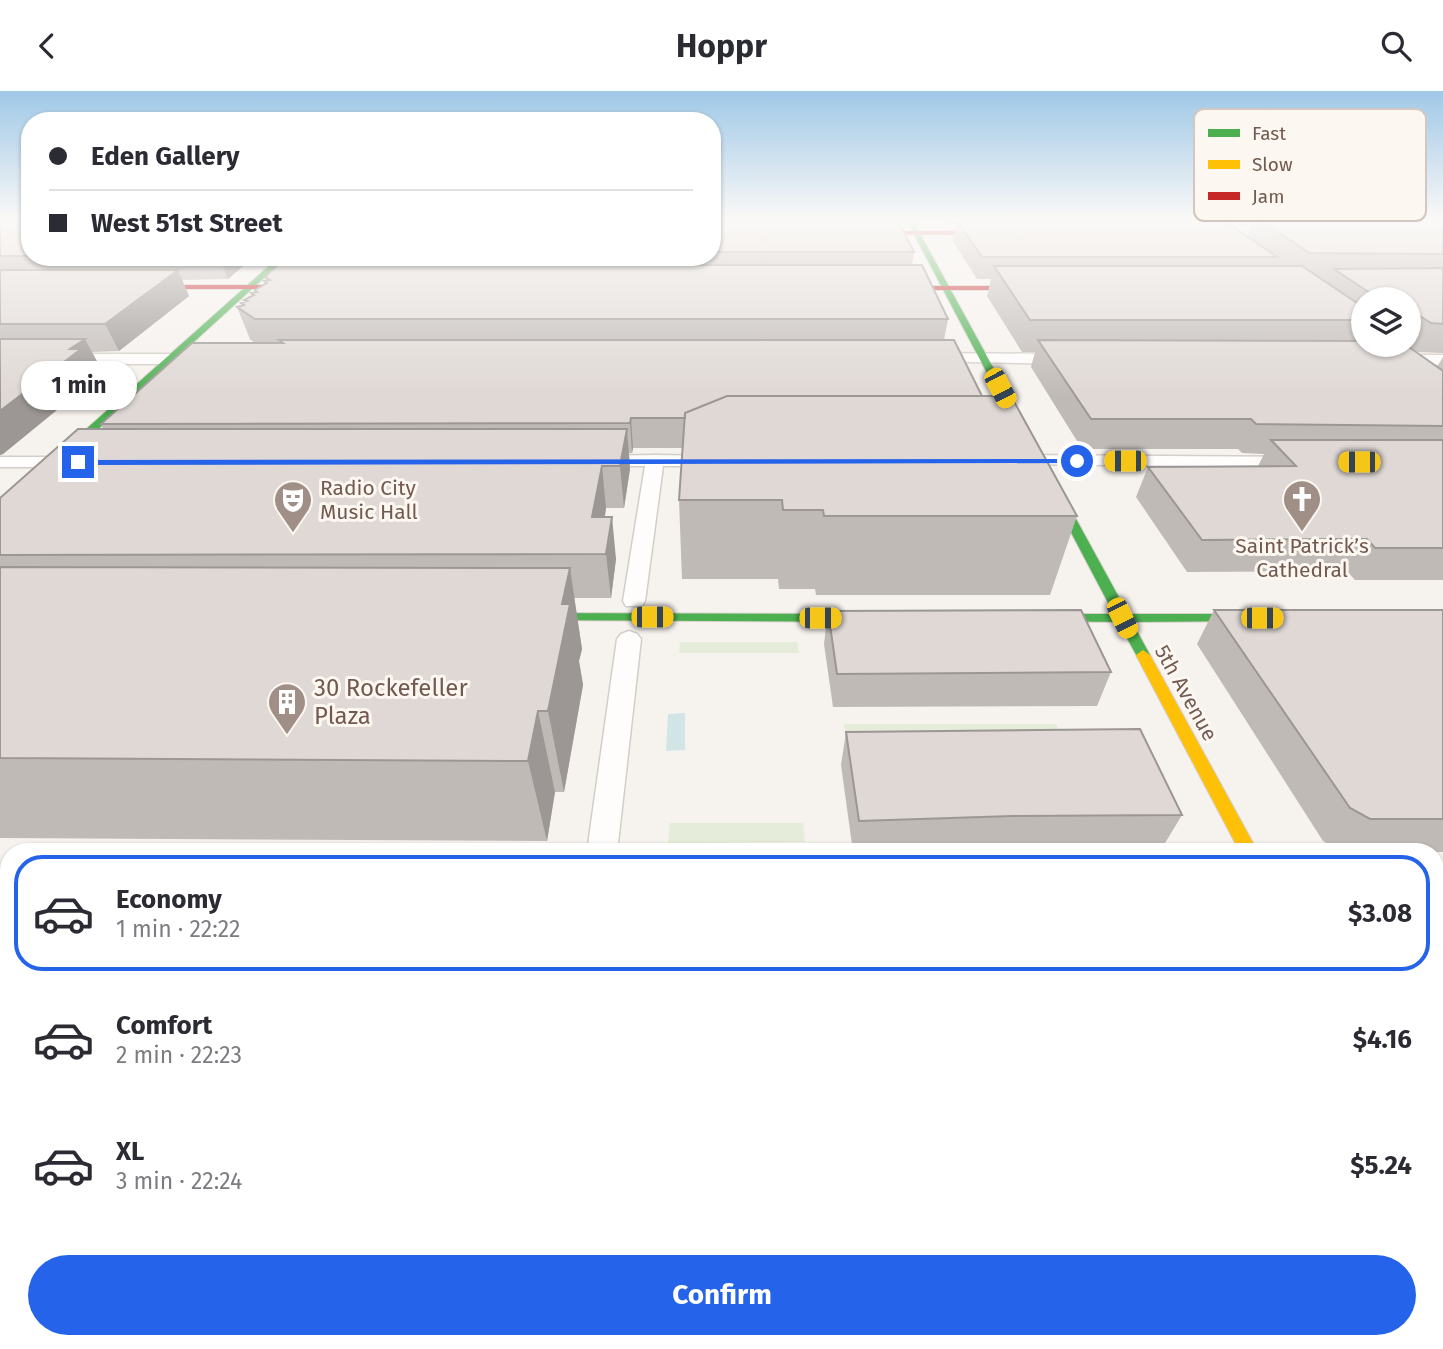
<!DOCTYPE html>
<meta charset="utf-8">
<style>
body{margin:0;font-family:"Fira Sans",sans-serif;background:#f7f7f7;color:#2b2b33;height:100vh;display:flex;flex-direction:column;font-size:26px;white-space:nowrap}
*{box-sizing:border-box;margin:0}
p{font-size:23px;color:#7c7c81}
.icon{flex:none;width:38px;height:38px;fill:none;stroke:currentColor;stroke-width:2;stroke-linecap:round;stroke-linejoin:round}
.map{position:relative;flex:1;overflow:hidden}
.side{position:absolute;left:0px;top:752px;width:1444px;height:506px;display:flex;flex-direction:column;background:#fff;border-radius:28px 28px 0 0;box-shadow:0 2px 5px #0004}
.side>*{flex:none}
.hud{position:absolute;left:21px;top:21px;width:700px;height:154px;border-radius:28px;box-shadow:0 2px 5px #0004;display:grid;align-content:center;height:154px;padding:0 28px;background:#fff}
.controls{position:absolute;left:1351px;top:196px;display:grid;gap:14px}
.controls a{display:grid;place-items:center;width:70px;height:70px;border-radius:50%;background:#fff;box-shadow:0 2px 5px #0004;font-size:35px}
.end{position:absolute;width:32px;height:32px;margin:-16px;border:9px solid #2563eb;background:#fff;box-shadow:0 0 0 4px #fff}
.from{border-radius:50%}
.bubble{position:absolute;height:49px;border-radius:24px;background:#fff;box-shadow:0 2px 5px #0004;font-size:23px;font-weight:700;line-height:49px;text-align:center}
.car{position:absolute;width:21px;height:42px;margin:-21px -10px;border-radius:9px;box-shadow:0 0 5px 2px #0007;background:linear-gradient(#f5c518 24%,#345 0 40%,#f5c518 0 76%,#345 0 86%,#f5c518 0)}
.hud b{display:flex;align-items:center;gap:24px;height:66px;font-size:26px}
.hud b+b{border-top:2px solid #e1e1e2}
.hud i{width:18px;height:18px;background:#2b2b33}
ul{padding:12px 0 0;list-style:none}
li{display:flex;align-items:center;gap:21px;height:116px;margin:0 14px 10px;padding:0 14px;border:4px solid transparent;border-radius:28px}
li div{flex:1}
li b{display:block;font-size:26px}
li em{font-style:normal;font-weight:700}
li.current{border-color:#2563eb}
li>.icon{width:63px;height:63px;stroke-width:1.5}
.button{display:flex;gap:14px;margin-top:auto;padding:14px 28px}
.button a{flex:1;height:80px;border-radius:42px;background:#2563eb;color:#fff;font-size:28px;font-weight:700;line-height:80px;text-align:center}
header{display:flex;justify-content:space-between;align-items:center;height:91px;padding:0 28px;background:#fff;font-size:32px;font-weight:700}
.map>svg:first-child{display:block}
.green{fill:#e6ecda}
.water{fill:#d1e5e6}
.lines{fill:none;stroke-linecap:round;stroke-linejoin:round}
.street-casing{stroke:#d4cec9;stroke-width:3}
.fast-casing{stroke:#d6cfca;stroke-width:2}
.slow-casing{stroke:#d6cfca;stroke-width:2}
.jam-casing{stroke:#d6cfca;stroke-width:2}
.street{fill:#fefdfc;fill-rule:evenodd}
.fast{fill:#4caf50;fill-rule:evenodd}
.slow{fill:#ffc107;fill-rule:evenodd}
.jam{fill:#c62828;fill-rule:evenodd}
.wall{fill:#c0bab6;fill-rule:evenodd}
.shaded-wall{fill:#9c9794}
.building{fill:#dfd8d4;stroke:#9c9794;stroke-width:2}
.route{fill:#2563eb}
.labels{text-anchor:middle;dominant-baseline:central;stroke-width:6;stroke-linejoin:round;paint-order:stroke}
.far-poi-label{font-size:21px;fill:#725a50;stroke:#fdf7f1;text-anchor:start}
.far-street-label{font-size:21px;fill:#725a50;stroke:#fdf7f1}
.poi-label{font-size:24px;fill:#725a50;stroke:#fdf7f1;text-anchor:start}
.key{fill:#fdf7f1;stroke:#d3c8c1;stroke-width:2}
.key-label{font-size:19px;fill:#725a50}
</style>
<header><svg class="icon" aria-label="back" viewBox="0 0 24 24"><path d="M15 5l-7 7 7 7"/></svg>Hoppr<svg class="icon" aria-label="search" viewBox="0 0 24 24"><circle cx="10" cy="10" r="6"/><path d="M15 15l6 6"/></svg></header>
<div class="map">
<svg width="1443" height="1258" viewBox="0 0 1443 1258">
<rect width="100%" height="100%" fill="#f6f2ee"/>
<path class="green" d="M680,551H797L799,562H679Z
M844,633H1056L1064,653H847Z
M670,732H803L805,751L668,752Z"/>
<path class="water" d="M685,622V659L666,660L668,623Z"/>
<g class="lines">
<defs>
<path id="street" d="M927,262L1070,263L1078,268L1070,273L922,270L919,267Z
M0,263H192L200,268L192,273H0Z
M1392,264H1443V274L1387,272L1384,269L1387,266Z
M655,364L717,365L726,370L717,375H663L645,510L642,515H626L623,510L645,375H594L585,370L594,365Z
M1018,364L1294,366L1303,371L1294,376L1012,373L1009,369L1012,365Z
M0,366H76L85,371L76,376H0Z
M629,540L637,543L641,548L617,761H587L617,548L621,543Z
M514,1250H560L558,1258H512Z"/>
<path id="fast" d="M907,130H913L1128,523H1259L1264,524L1266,527L1264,530L1132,531L1150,564L1143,569L1138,567L1118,531L1029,530L1027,527L1034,523H1114Z
M279,166H287L4,424L0,425V415Z
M526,522L877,523L884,527L877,531L521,529L519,526Z"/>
<path id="slow" d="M1143,559L1150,564L1258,761H1240L1136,564Z
M0,789H9V805H0Z
M1435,791H1443V807H1435Z
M1435,1091L1443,1094V1130L1435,1127Z"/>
<path id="jam" d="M853,140H1005L1008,142L1005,144L851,143Z
M134,194H310L314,196L310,198H131Z
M883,195H1038L1042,197L1038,199H880Z"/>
</defs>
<use href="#street" class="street-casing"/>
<use href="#fast" class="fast-casing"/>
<use href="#slow" class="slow-casing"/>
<use href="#jam" class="jam-casing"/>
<use href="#street" class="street"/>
<use href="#fast" class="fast"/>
<use href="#slow" class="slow"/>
<use href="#jam" class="jam"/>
</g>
<path class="wall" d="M0,130H30V166H254L228,188L182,189L189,205L119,260L92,261L100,276L93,281L96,287L3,363L0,364Z
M712,130L914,161L912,174L948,228L944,249L982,305L1077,425L1050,504H816L815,498H779L778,488H682L679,409L683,357H633L632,362H629L630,378L624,417H606L605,426L616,468L611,507H574L582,558L579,570L583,594L564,701H555L547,750L0,747V407L103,338L101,333L255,252L250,248L237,216L242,214L241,212L245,211L244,209L252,205L251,202L255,201V199L265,193L264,190H266L265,186L299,174L297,166H712Z
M942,130H1443V262L1417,261L1437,276L1443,266V489H1355L1347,480L1187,481L1136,406L1148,376L1258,375L1264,363L1242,362L1238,358H1082L1031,276L1035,261H1022L987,205L991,188H977L953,150L956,134H945ZM1232,134H1251L1247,145ZM1363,208H1409V254H1363Z
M1214,519H1443V761H1342L1323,750L1197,553Z
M828,520L1111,581L1097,615L833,616L824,553Z
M846,641L1182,724L1162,757L999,758L897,761H853L841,674Z
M1435,809H1443V948L1435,935Z
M0,821L9,876L4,883L499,1250L497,1258H0Z
M1435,1220L1443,1236V1250L1419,1258H643L640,1250H1435Z"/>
<path class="shaded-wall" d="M219,166H254L228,188Z
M178,179L189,205L119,260L105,233Z
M85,248L100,276L93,281L96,287L3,363L0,364V320L70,258Z
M631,327L633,357L632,362L630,332Z
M627,338L630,378L624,417L620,375Z
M602,375L606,417L598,463L592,426Z
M612,426L616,468L611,507L606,463Z
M570,477L582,558L579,570L583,594L564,701L548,620L562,513Z
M538,620L555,701L547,750L528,670Z
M9,825V876L0,888V836Z
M487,1250H499L497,1258H488L486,1256Z"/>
<path class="building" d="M0,130H30V165H0Z
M712,130H898L914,161H712Z
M957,130H1225L1277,166H982Z
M1261,130H1443V163L1310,162Z
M278,174H922L948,228H255L237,216L244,214L241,212L247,210L244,209L254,204L251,202L257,201L255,199L267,192L264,190L270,189L265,186Z
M994,175H1302L1363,216V229H1030Z
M1443,177V233L1431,232L1409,218V208H1379L1334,178Z
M0,179H178L105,233H0Z
M0,248H85L70,258H81L0,320Z
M279,249H954L982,305H727L685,322V327H631L630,332L101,333L192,252H283Z
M1038,249L1363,250V254H1406L1443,280V335L1256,333L1251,328H1091Z
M727,305H1011L1077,425H824L823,419H783L782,409H679L685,322Z
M78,338H627L620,375H602L592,426H612L606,463L0,464V407Z
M1271,349H1443V457H1375L1367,448L1202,449L1148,376L1296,375Z
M0,476L570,477L562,513H570L548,620H538L528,670L0,667Z
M1081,519L1111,581L837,583L828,520Z
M1214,519H1443V728H1370L1350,717Z
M1140,638L1182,724L1012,725L859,730L846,641Z
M1435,809H1443V854L1435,842Z
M0,821H9V825L0,836Z
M0,883H9V1250H487L486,1256L0,1257Z
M1435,1220L1443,1236V1248H1435Z"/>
<linearGradient id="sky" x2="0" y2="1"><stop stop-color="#9fc8e7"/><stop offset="0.42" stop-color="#fbf9f7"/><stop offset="1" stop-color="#fbf9f7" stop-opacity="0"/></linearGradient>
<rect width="1443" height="306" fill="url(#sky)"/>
<path class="route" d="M1077,368L1080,372L78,374L74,371L78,369Z"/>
<defs>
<symbol id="church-pin" viewBox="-11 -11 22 30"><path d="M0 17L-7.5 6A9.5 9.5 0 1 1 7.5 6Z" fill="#a08f87" stroke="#fdf7f1"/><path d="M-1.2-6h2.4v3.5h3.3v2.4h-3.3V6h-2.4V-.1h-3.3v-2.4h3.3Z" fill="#fff"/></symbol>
<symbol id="theatre-pin" viewBox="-11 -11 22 30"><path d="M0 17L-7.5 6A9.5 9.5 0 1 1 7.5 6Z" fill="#a08f87" stroke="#fdf7f1"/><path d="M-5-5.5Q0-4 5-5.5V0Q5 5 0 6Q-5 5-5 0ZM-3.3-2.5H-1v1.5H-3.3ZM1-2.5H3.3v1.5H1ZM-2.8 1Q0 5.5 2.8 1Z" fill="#fff"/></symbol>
<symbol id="building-pin" viewBox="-11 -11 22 30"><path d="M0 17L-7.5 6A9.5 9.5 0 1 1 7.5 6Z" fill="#a08f87" stroke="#fdf7f1"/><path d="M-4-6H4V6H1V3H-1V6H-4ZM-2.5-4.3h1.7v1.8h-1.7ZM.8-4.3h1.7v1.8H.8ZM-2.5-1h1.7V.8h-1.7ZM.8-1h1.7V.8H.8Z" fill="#fff"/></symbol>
</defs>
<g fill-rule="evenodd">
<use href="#church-pin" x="1280" y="386" width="44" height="60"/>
<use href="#theatre-pin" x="271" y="387" width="44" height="60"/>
<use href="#building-pin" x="265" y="589" width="44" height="60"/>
</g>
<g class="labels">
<g class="far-poi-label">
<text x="320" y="397">Radio City<tspan x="320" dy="24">Music Hall</tspan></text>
<text x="1302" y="455" text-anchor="middle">Saint Patrick’s<tspan x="1302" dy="24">Cathedral</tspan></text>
</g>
<g class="far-street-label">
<text transform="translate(1186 602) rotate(61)">5th Avenue</text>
</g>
<g class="poi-label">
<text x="314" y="597">30 Rockefeller<tspan x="314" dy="28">Plaza</tspan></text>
</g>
</g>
<rect x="1194" y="18" width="232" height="112" rx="10" class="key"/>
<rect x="1208" y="38" width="32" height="8" fill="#4caf50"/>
<rect x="1208" y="69" width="32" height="9" fill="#ffc107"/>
<rect x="1208" y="101" width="32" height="8" fill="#c62828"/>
<g class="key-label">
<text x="1252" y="49">Fast</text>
<text x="1252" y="80">Slow</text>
<text x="1252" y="112">Jam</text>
</g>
</svg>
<div class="controls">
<a><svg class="icon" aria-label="layers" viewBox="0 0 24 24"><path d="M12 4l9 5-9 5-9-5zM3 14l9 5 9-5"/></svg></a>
</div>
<i class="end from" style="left:1077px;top:370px"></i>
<i class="end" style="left:78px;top:371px"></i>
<div class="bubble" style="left:21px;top:270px;width:116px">1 min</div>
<i class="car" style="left:1000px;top:297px;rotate:152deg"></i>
<i class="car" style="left:1125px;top:370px;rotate:270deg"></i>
<i class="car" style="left:1359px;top:371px;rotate:270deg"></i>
<i class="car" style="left:652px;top:526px;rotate:90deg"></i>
<i class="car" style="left:820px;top:527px;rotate:90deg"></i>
<i class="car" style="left:1122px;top:527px;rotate:154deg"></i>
<i class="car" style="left:1262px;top:527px;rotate:90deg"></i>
<div class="hud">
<b><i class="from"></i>Eden Gallery</b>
<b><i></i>West 51st Street</b>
</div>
<section class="side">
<ul>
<li class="current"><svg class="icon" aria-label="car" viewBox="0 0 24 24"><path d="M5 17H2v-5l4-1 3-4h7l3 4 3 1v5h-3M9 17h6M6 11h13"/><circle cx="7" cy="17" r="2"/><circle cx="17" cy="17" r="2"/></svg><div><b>Economy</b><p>1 min · 22:22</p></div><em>$3.08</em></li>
<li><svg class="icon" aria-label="car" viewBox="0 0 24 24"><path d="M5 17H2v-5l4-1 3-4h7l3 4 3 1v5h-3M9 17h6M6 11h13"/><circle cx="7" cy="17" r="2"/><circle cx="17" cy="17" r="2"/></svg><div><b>Comfort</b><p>2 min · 22:23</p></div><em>$4.16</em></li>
<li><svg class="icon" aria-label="car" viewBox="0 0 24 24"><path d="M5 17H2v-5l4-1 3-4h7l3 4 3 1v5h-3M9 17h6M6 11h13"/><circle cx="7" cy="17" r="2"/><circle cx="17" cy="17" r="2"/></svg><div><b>XL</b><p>3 min · 22:24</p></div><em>$5.24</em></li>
</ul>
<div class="button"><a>Confirm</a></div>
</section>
</div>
